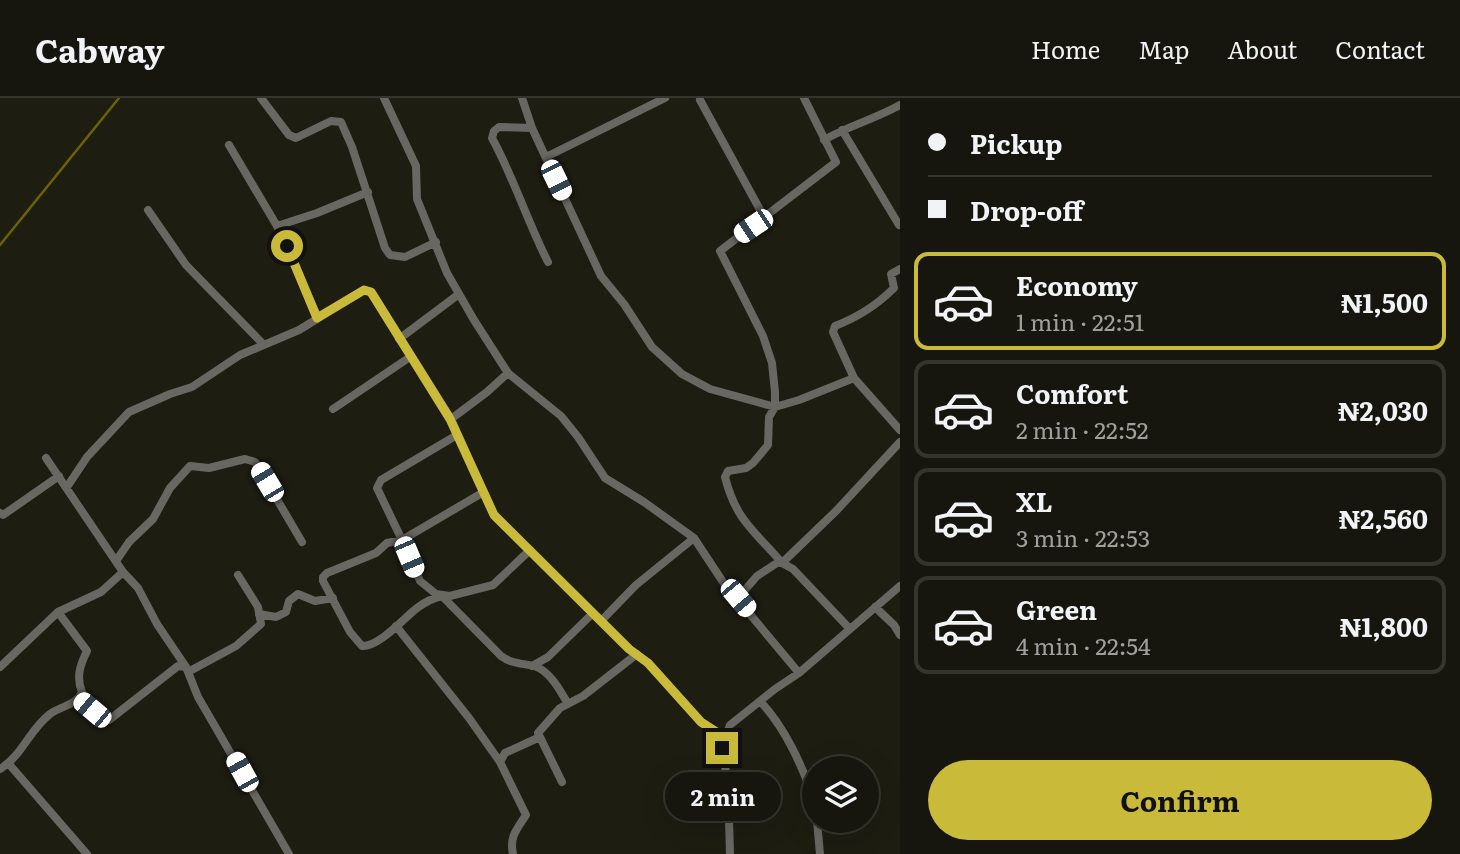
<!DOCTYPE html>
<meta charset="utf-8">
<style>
body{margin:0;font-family:Literata,serif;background:#23231c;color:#f1f3f6;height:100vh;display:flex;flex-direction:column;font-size:26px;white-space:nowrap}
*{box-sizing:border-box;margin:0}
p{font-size:23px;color:#9e9f9e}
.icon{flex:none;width:38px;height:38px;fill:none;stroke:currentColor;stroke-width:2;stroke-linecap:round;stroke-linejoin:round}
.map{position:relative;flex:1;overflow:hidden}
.sheet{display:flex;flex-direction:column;background:#16160e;width:560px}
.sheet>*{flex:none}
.banner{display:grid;align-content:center;height:154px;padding:0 28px;background:#16160e}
.fabs{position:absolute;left:802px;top:658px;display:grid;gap:14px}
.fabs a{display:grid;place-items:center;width:77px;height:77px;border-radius:50%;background:#16160e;box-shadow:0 7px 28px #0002,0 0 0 2px #35352e;font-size:35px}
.end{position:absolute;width:32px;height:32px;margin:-16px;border:9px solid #caba3a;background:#111;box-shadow:0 0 0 4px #111}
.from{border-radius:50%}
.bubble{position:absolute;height:49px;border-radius:24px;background:#16160e;box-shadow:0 7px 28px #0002,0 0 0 2px #35352e;font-size:23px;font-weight:700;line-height:49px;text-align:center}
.car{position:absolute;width:21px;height:42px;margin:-21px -10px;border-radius:9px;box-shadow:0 0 5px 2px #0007;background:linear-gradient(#fff 24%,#345 0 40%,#fff 0 76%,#345 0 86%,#fff 0)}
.banner b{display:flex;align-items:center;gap:24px;height:66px;font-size:26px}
.banner b+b{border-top:2px solid #35352e}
.banner i{width:18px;height:18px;background:#f1f3f6}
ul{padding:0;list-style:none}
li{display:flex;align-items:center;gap:21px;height:98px;margin:0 14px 10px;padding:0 14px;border:4px solid #35352e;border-radius:14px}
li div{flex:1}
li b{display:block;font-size:26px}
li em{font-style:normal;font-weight:700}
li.active{border-color:#caba3a}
li>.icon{width:63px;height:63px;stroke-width:1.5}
.button{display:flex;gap:14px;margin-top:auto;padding:14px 28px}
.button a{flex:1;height:80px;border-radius:42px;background:#caba3a;color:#111;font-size:28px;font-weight:700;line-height:80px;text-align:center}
header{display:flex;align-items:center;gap:42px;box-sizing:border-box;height:98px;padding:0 35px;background:#16160e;border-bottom:2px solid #35352e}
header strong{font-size:33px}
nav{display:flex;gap:38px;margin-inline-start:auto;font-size:24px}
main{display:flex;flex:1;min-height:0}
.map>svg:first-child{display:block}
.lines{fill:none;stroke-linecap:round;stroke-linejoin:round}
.stream{stroke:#6c6203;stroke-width:2.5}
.street{stroke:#686761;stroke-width:8}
.route{stroke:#caba3a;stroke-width:9}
</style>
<header>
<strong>Cabway</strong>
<nav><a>Home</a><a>Map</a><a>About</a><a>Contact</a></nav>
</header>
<main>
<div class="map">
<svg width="900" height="756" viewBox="0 0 900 756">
<rect width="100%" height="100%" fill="#1e1d12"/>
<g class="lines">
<path class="stream" d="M0,147L119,0"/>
<path class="street" d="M261,0L289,37L296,40L331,23L341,24L352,49L385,150L390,157L405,159L436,144
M384,0L416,68L417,101L447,175L474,222L508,275L561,318L578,339L605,380L644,404L694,440L723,484L799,575
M522,0L532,30L601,178L624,206L652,249L682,276L710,291L775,309L799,302L854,280L900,332
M700,2L764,119
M532,30L499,29L494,33L492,40C514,80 527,123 548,164
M842,32L899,127
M824,42C848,28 875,21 900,7
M229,47L277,128L318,220
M546,59L665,0
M148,112L186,167L264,247
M277,128L317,115L368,94
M399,241L459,196
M854,280L833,234L835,228C856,220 878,206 894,190L891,176L900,171
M333,311L410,259
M451,321L487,294L508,275
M457,337L381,382L377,390L402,442L482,395
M46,360L123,474
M67,389L87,359L129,314L170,296L192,289L240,257L299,232L364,192L371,194L451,321L494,417L629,551L648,565L701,624L725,639
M0,415L3,417L59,378
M530,452L493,487L450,498L436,496L420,483L402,442L387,445L376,455L327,475L323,479V483L350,534L362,548C379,549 404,520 417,510C425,504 433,500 442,498L501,558C512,566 521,565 534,568C550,573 560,592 568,606
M116,463L129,444L153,421L170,390L190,368L209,370L245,361L255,364L302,444
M738,500L757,478L777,465H782C755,433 736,423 725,379L728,373L746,370L753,365L768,347L769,319L775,309V294L772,265L763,238L720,153L836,64L804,0
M875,509L894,527L900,537
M259,516L276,519L286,514L289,503L298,496L315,503L333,500
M602,522L636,487L694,440
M396,528L469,620L500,664L505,655L540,639L538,635L560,610L583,598L637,556
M849,530L793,471L782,465L837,412L900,344
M532,568L548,559L593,515
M0,569L58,514
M188,574L236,548L261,526L258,509L238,477
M79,601L109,622L178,568L186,569
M760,603C786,631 801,666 814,701
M540,639L562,684
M500,664L526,717C517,731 509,739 513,756
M8,665L87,756
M0,671C23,657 29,632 50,616C60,608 76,608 82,594C76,579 80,567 87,553L58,514L101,494L123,474L138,490L157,526L186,569L198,599L289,756
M817,723L820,756
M730,756L728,686L722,650L730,627L775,591L799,575L900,488"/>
</g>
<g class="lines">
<path class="route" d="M287,148L317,220L364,192L371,194L450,321L494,417L629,551L648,565L701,624L724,639L722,650"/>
</g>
</svg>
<div class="fabs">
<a><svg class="icon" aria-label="layers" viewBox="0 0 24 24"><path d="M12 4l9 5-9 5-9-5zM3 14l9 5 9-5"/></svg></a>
</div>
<i class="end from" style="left:287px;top:148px"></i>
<i class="end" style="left:722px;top:650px"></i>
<div class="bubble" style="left:665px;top:674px;width:116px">2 min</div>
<i class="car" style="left:556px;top:82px;rotate:154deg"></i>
<i class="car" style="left:753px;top:128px;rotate:236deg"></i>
<i class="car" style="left:267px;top:384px;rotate:329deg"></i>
<i class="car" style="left:409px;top:459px;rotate:157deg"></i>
<i class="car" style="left:738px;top:500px;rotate:140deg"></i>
<i class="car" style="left:92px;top:612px;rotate:310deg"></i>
<i class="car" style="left:242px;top:674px;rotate:331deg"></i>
</div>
<section class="sheet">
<div class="banner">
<b><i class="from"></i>Pickup</b>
<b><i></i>Drop-off</b>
</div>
<ul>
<li class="active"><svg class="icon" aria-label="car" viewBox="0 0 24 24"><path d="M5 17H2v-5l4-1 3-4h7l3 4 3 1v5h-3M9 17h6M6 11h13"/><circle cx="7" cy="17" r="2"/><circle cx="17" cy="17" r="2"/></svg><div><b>Economy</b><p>1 min · 22:51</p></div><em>₦1,500</em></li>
<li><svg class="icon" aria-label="car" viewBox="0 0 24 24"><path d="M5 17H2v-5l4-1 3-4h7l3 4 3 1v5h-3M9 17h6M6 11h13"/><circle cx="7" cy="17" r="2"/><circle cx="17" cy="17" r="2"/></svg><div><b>Comfort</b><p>2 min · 22:52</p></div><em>₦2,030</em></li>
<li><svg class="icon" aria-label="car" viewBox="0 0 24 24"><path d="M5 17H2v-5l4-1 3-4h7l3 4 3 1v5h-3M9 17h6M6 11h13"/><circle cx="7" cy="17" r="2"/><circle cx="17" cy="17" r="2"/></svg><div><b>XL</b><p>3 min · 22:53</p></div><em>₦2,560</em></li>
<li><svg class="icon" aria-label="car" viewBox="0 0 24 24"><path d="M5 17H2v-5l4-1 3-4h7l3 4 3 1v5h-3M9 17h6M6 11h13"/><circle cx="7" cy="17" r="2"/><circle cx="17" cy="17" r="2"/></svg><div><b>Green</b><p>4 min · 22:54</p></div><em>₦1,800</em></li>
</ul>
<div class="button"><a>Confirm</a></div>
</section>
</main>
